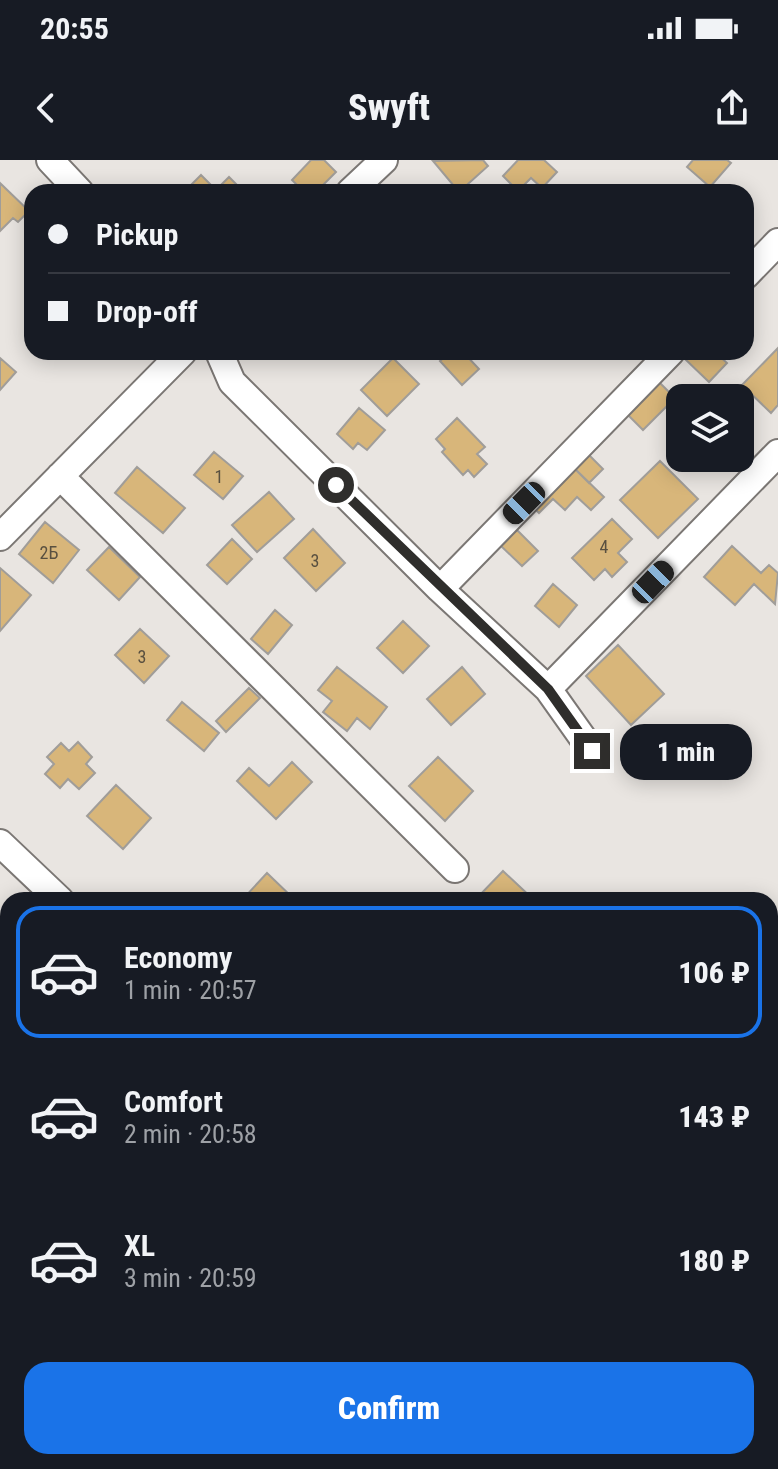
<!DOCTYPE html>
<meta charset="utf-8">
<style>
body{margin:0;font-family:"Roboto Condensed",sans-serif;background:#242831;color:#f1f3f6;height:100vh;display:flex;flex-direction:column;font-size:30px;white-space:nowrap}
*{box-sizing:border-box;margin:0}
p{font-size:26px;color:#9ea1a6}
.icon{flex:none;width:44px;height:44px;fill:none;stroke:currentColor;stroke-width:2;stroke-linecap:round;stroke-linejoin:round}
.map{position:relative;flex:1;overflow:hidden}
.side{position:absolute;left:0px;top:732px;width:778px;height:578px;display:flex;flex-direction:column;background:#171b24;border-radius:24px 24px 0 0;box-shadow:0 4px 20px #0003}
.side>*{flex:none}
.top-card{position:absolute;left:24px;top:24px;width:730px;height:176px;border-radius:24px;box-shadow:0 4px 20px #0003;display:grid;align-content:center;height:176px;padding:0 24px;background:#171b24}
.buttons{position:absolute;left:666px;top:224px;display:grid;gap:16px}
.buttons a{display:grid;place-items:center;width:88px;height:88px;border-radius:16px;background:#171b24;box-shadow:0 4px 20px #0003;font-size:40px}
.end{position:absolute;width:36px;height:36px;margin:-18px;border:10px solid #2f2e2c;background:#fff;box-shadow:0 0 0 4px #fff}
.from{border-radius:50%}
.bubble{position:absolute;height:56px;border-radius:24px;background:#171b24;box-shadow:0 4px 20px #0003;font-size:26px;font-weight:800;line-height:56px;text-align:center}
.car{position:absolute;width:24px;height:48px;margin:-24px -12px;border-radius:10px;box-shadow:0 0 6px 2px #0007;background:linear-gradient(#222 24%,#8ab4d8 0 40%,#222 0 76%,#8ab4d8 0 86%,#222 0)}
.top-card b{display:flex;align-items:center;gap:28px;height:76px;font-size:30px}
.top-card b+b{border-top:2px solid #363941}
.top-card i{width:20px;height:20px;background:#f1f3f6}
ul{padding:14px 0 0;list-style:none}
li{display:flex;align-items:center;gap:24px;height:132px;margin:0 16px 12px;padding:0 8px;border:4px solid transparent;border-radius:24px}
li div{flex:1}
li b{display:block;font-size:30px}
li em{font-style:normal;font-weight:800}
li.active{border-color:#1a73e8}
li>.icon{width:72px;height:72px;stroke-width:1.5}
.action{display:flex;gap:16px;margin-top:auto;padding:16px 24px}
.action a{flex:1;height:92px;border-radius:24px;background:#1a73e8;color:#fff;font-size:32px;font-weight:800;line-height:92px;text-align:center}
.status{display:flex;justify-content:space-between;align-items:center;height:56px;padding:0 40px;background:#171b24;direction:ltr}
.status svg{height:22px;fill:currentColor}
header{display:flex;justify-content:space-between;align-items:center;height:104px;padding:0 24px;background:#171b24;font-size:36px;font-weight:800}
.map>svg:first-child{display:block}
.building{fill:#d8b67a;stroke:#a09d99;stroke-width:2}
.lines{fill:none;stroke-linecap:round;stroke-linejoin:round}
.minor-casing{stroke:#7b7774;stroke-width:30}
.path{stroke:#8c8986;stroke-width:4;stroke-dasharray:6 6;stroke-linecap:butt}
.minor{stroke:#fff;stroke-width:26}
.route{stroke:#2f2e2c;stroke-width:10}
.labels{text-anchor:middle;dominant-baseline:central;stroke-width:7;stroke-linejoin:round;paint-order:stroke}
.number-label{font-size:18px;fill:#595040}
</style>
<div class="status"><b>20:55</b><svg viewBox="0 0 49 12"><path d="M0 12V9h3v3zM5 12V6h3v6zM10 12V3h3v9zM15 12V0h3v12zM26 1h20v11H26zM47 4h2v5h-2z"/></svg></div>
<header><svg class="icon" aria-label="back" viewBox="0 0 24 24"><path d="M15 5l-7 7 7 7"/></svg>Swyft<svg class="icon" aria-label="share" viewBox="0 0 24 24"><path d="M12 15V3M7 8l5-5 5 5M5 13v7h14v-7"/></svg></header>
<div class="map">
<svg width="778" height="1309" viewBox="0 0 778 1309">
<rect width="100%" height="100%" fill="#e9e5e1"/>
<path class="building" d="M311,0H324L336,12L316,32H304L292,20Z
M483,0L488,6L459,32L433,1Z
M518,0H544L557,12L542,28L531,18L518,31L503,16Z
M693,0H727L731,3L710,27L687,7Z
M201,15L216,30L229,17L244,32H188L186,30Z
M0,23L29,51L18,62L13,58L0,71Z
M778,188V245L771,253L742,225Z
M450,192H463L479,209L462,225L440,201Z
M692,192H715L727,203L709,222L685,199Z
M0,198L16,212L0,230Z
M393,198L419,224L387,256L361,230Z
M657,220L675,238L643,270L625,252Z
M359,248L385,270L367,290L358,283L353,289L337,274Z
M457,258L485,287L477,294L487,304L474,317L468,310L463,315L442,292L445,289L436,279Z
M585,291L603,309L589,323L571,305Z
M214,292L243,316L223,339L194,315Z
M660,301L698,339L658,378L620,340Z
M571,305L604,337L591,350L577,337L565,350L553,339L539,353L532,346Z
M137,307L185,348L163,373L115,333Z
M269,332L294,359L257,392L232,365Z
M612,359L632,379L618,393L627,402L612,417L605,409L594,420L572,398Z
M45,362L79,390L53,423L19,394Z
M313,369L345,403L316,431L284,398Z
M517,370L538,391L522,406L501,386Z
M232,379L252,399L227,424L207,405Z
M732,386L761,413L769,405L778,413L775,444L754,424L735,445L704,417Z
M109,387L140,417L119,440L87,410Z
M0,408L31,435L0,471Z
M553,424L577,445L559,467L535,446Z
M275,450L292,465L268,494L251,479Z
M403,461L429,486L403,513L377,488Z
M140,469L169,496L144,523L115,495Z
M618,485L664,534L631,565L586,516Z
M337,507L387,547L370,569L357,558L347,571L323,552L332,541L318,530Z
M462,507L485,534L451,565L427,539Z
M249,528L260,538L226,572L216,561Z
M182,542L219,573L204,591L167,560Z
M78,582L92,597L86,604L95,613L79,629L68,619L60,628L45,614L54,604L47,597L61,583L69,591Z
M438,597L473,631L445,661L409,626Z
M292,602L312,622L276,659L237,621L249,608L269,626Z
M116,625L151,658L123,689L87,656Z
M503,711L534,740H475Z
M267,713L295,740H242Z"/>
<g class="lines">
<defs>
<path id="minor" d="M50,0L80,32
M350,32L384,0
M746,115L778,82
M219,192L232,222L440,429L548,529L592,591
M60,316L455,709
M0,377L183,192
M440,429L671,192
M548,529L778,293
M0,683L60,740
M618,1302L625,1309"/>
</defs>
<use href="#minor" class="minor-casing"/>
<path class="path" d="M770,1050L778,1038"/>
<use href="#minor" class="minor"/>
</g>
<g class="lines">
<path class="route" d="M336,325L548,529L592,591"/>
</g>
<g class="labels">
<g class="number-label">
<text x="219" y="316">1</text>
<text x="604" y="386">4</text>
<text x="49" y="392">2Б</text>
<text x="315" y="400">3</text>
<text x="142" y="496">3</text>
</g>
</g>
</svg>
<div class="buttons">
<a><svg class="icon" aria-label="layers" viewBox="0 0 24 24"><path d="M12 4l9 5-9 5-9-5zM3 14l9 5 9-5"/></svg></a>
</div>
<i class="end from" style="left:336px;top:325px"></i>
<i class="end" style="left:592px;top:591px"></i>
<div class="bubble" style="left:620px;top:564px;width:132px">1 min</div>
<i class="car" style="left:524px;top:343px;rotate:225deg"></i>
<i class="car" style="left:653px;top:422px;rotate:44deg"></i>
<div class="top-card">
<b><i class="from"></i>Pickup</b>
<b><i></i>Drop-off</b>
</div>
<section class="side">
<ul>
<li class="active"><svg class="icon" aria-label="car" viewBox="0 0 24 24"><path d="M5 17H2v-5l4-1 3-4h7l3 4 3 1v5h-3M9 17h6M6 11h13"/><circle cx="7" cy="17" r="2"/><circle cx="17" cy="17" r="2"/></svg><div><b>Economy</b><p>1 min · 20:57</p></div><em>106 ₽</em></li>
<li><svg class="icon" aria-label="car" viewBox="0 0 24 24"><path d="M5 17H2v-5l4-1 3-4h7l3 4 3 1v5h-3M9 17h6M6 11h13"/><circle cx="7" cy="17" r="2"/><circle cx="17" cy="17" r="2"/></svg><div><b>Comfort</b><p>2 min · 20:58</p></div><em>143 ₽</em></li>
<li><svg class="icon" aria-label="car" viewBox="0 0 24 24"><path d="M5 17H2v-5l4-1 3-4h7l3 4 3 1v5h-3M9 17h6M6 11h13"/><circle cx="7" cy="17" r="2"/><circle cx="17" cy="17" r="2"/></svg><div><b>XL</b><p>3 min · 20:59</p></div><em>180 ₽</em></li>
</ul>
<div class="action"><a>Confirm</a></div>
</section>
</div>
